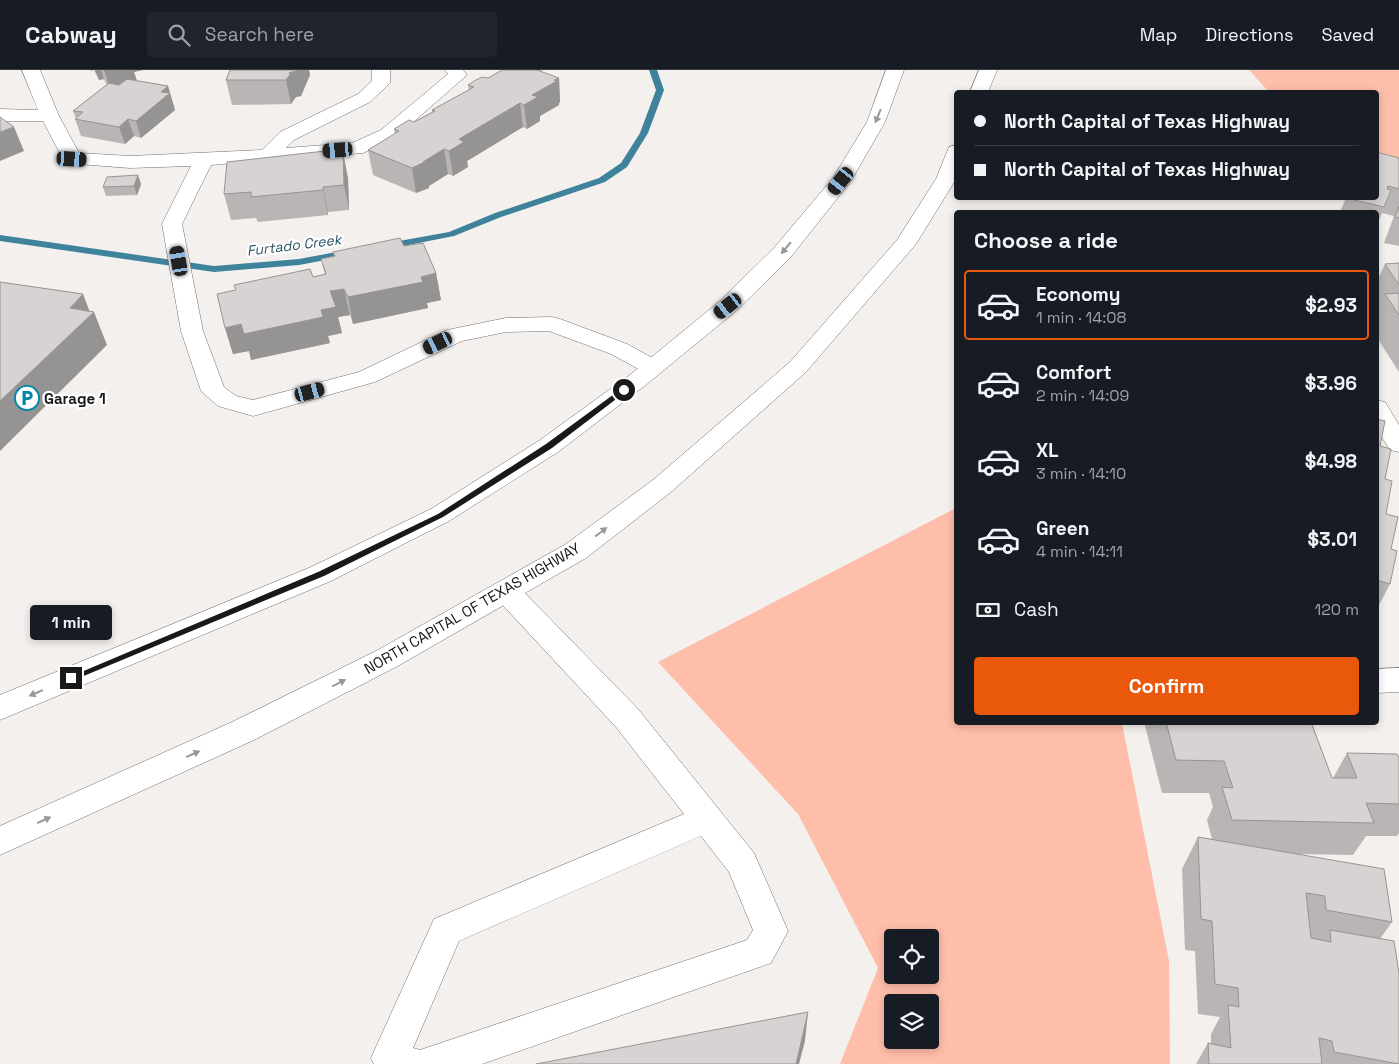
<!DOCTYPE html>
<meta charset="utf-8">
<style>
body{margin:0;font-family:"Space Grotesk",sans-serif;background:#20242c;color:#f1f3f6;height:100vh;display:flex;flex-direction:column;font-size:19px;white-space:nowrap}
*{box-sizing:border-box;margin:0}
p{font-size:16px;color:#9ea1a6}
.icon{flex:none;width:28px;height:28px;fill:none;stroke:currentColor;stroke-width:2;stroke-linecap:round;stroke-linejoin:round}
.map{position:relative;flex:1;overflow:hidden}
.panel{position:absolute;left:954px;top:140px;width:425px;height:515px;display:flex;flex-direction:column;background:#171b24;border-radius:5px;box-shadow:0 2px 8px #0003}
.panel>*{flex:none}
.hud{position:absolute;left:954px;top:20px;width:425px;height:110px;border-radius:5px;box-shadow:0 2px 8px #0003;display:grid;align-content:center;height:110px;padding:0 20px;background:#171b24}
.tools{position:absolute;left:884px;top:859px;display:grid;gap:10px}
.tools a{display:grid;place-items:center;width:55px;height:55px;border-radius:5px;background:#171b24;box-shadow:0 2px 8px #0003;font-size:25px}
.end{position:absolute;width:22px;height:22px;margin:-11px;border:6px solid #1a1918;background:#fff;box-shadow:0 0 0 2px #fff}
.from{border-radius:50%}
.bubble{position:absolute;height:35px;border-radius:5px;background:#171b24;box-shadow:0 2px 8px #0003;font-size:16px;font-weight:700;line-height:35px;text-align:center}
.car{position:absolute;width:15px;height:30px;margin:-15px -8px;border-radius:6px;box-shadow:0 0 4px 1px #0007;background:linear-gradient(#222 24%,#8ab4d8 0 40%,#222 0 76%,#8ab4d8 0 86%,#222 0)}
.hud b{display:flex;align-items:center;gap:18px;height:48px;font-size:19px}
.hud b+b{border-top:1px solid #363941}
.hud i{width:12px;height:12px;background:#f1f3f6}
ul{padding:0;list-style:none}
li{display:flex;align-items:center;gap:15px;height:70px;margin:0 10px 8px;padding:0 10px;border:2px solid transparent;border-radius:5px}
li div{flex:1}
li b{display:block;font-size:19px}
li em{font-style:normal;font-weight:700}
li.current{border-color:#ea580c}
li>.icon{width:45px;height:45px;stroke-width:1.5}
h2{padding:0 20px;font-size:22px;line-height:60px}
.pay{display:flex;align-items:center;gap:12px;height:55px;padding:0 20px;font-size:19px}
.pay p{margin-inline-start:auto}
.action{display:flex;gap:10px;margin-top:auto;padding:10px 20px}
.action a{flex:1;height:58px;border-radius:5px;background:#ea580c;color:#fff;font-size:20px;font-weight:700;line-height:58px;text-align:center}
header{display:flex;align-items:center;gap:30px;box-sizing:border-box;height:70px;padding:0 25px;background:#171b24;border-bottom:1px solid #363941}
header strong{font-size:24px}
nav{display:flex;gap:28px;margin-inline-start:auto;font-size:18px}
.search{width:350px;height:45px;background:#20242c;display:flex;align-items:center;gap:12px;box-sizing:border-box;padding:0 18px;border-radius:5px;color:#9ea1a6;font-size:19px}
.map>svg:first-child{display:block}
.green{fill:#ffbeaa;fill-rule:evenodd}
.lines{fill:none;stroke-linecap:round;stroke-linejoin:round}
.stream{fill:#3e839b;fill-rule:evenodd}
.minor-casing{stroke:#736f6e;stroke-width:1}
.highway-casing{stroke:#736f6e;stroke-width:1}
.minor{fill:#fff;fill-rule:evenodd}
.highway{fill:#fff;fill-rule:evenodd}
.wall{fill:#b9b5b5}
.shaded-wall{fill:#969493}
.building{fill:#d7d3d2;stroke:#969493}
.oneway{fill:#989897}
.route{fill:#1a1918}
.labels{text-anchor:middle;dominant-baseline:central;stroke-width:4.5;stroke-linejoin:round;paint-order:stroke}
.far-water-label{font-size:14px;font-style:italic;fill:#295363;stroke:#fff}
.poi-label{font-size:15px;font-weight:bold;fill:#1a1918;stroke:#fff;text-anchor:start}
.street-label{font-size:15px;fill:#1a1918;stroke:#fff}
</style>
<header>
<strong>Cabway</strong>
<div class="search"><svg class="icon" aria-label="search" viewBox="0 0 24 24"><circle cx="10" cy="10" r="6"/><path d="M15 15l6 6"/></svg>Search here</div>
<nav><a>Map</a><a>Directions</a><a>Saved</a></nav>
</header>
<div class="map">
<svg width="1399" height="994" viewBox="0 0 1399 994">
<rect width="100%" height="100%" fill="#f4f0ee"/>
<path class="green" d="M1249,0H1399V109L1376,104V22H1269Z
M956,438V652L1122,653L1169,891L1170,994H840L878,898L798,744L658,592ZM892,868H930V905H892ZM892,932H930V970H892Z"/>
<g class="lines">
<path class="stream" d="M649,0H657L664,20L648,63L627,97L605,112L501,147L454,166L388,179L384,176L388,173L449,162L495,143L599,108L621,93L640,63L656,20Z
M0,165L214,196L299,189L347,180L351,183L347,186L299,195L214,202L0,171Z"/>
<defs>
<path id="minor" d="M22,0H40L59,46L79,83L130,86L262,80L280,62L358,24L372,11V0H390V13L370,32L294,70L286,78L352,73L381,60L448,4L445,0H463L467,5L395,68L363,83L211,95L182,154L203,261L224,317L236,326L253,330L359,302L447,260L506,248L552,247L560,249L627,274L660,292L664,297L660,302L652,304L644,302L611,284L549,261L506,262L462,271L375,312L253,346L218,336L201,321L181,261L162,154L191,96L130,98L65,93L43,51H0V39L38,40Z
M1376,330L1385,332L1399,355V382L1390,380L1376,358Z
M507,512L517,515L638,639L754,783L788,861L771,893L482,994H374L371,988L434,849L684,744L616,657L497,529L493,522L497,515ZM701,766L729,802L753,860L747,870L420,980L413,978L459,871Z
M1399,598V622L1376,623V599Z"/>
<path id="highway" d="M886,0H904L885,52L851,111L790,188L736,241L647,314L558,382L449,451L331,511L0,650V625L311,497L431,439L540,370L631,304L720,231L774,178L833,108L867,52Z
M979,0H997L988,22H970Z
M956,75V109L916,174L806,302L671,422L586,488L396,597L254,670L0,785V756L232,652L376,581L566,474L653,410L790,292L897,170L936,109L949,77Z"/>
</defs>
<use href="#minor" class="minor-casing"/>
<use href="#highway" class="highway-casing"/>
<use href="#minor" class="minor"/>
<use href="#highway" class="highway"/>
</g>
<path class="wall" d="M90,0H143L134,2L137,11L168,16L175,40L141,68L134,66L125,74L81,66L75,49L76,48L73,41L107,15L104,9L99,10L94,0L91,1Z
M230,0H309L310,5L301,26L296,27L291,34L232,35L226,10Z
M502,0H544L539,1L559,8L560,32L559,33V35L540,46V51L527,59L523,57L467,91L468,97L453,106L448,104L429,116V118L416,123L373,105L368,80L395,64L394,59L414,52L432,42V40L469,20L468,15L488,8Z
M326,84L348,108L349,140L328,142V145L258,152L256,148L231,150L224,124Z
M1399,88V176L1384,173L1394,146L1382,143L1376,157V142H1340L1346,128Z
M141,114L137,125L106,126L103,117Z
M404,176L436,203L441,230L427,233L428,238L353,254L350,245L338,247L342,263L328,266L330,273L251,290L249,281L233,284L225,258L313,207L325,205L321,189L334,187L333,182Z
M1399,193V302L1376,266V243L1378,238L1376,235V213L1385,194Z
M1376,349L1385,409L1386,444L1391,479L1390,514L1376,541Z
M1144,652H1311L1332,708H1333L1347,683L1399,688V763L1397,766H1366L1353,785L1296,784L1392,852L1380,869L1399,994H1196L1208,973L1211,974V964L1220,947L1198,944L1195,881L1185,880L1182,799L1198,767L1212,769L1207,750L1213,737L1209,723H1162Z"/>
<path class="shaded-wall" d="M95,0H101L104,9L99,10Z
M104,0H143L134,2L138,14L111,21Z
M297,0H309L310,5L301,26L296,27L291,34L286,10L289,3Z
M559,8L560,32L559,33V35L540,46V51L527,59L524,35L532,25Z
M168,16L175,40L141,68L136,51L161,22Z
M520,33L523,57L467,91L468,97L453,106L449,81L459,69Z
M128,49L134,66L125,74L119,57Z
M14,57L24,81L0,91V62Z
M444,79L448,104L429,116V118L416,123L412,98Z
M343,82L348,108L349,140L344,115Z
M138,105L141,114L137,125L134,116Z
M323,117L328,142V145L323,120Z
M436,203L441,230L427,233L428,238L353,254L348,227L421,207Z
M344,219L350,245L338,247L342,263L328,266L330,273L251,290L249,281L233,284L225,258L321,240L330,221Z
M83,224L91,245L94,242L107,275L0,381V331L70,238Z
M808,942L805,971L799,994H796Z"/>
<path class="building" d="M230,0H297L296,1L289,3H291L286,10H226Z
M502,0H537L559,8L554,10L557,11L532,25L538,27L524,35L520,33L459,69L464,72L449,81L444,79L423,92H425L412,98L368,80L399,61L394,59L409,50L414,52L435,41L432,40L474,17L468,15L474,11L482,7L488,8Z
M127,9L168,16L161,22L170,23L136,51L128,49L119,57L75,49L83,42L73,41L109,13L119,15Z
M0,47L14,57L0,62Z
M325,81V84L343,82L344,115L323,117V120L251,127V122L224,124L227,92Z
M1376,82L1399,88V119L1388,116L1387,119L1391,120L1384,137L1346,128H1376Z
M138,105L134,116L103,117L107,107Z
M1399,136V148L1395,147Z
M400,168L404,176L423,173L436,203L421,207L423,212L348,227L344,219L330,221L336,237L321,240L323,247L244,264L241,254L225,258L217,224L236,220L234,215L310,199L313,207L326,204L321,189L335,186L333,182Z
M1399,193V215L1385,194Z
M0,212L83,224L70,238L94,242L0,331Z
M1399,223V245L1385,224Z
M1376,349L1385,351L1380,376L1391,379L1385,409L1392,411L1386,444L1398,447L1391,479L1397,481L1390,514L1376,510Z
M1166,652H1311L1332,708H1357L1347,683L1397,684L1399,688V734L1366,733L1374,753L1232,750L1222,717L1233,718L1224,691L1176,690Z
M1198,767L1384,799L1392,852L1326,840L1325,826L1306,823L1311,868L1331,872L1330,860L1394,871L1399,903V994L1334,982L1332,971L1319,968L1322,994H1209L1208,973L1231,978L1228,935L1239,937L1238,918L1215,914L1212,851L1201,849Z
M808,942L796,994H536Z"/>
<defs><path id="oneway-solid" d="M-6-.8H1V-3.2L6.5 0L1 3.2V.8H-6Z" transform="scale(1.25)"/></defs>
<g class="oneway">
<use href="#oneway-solid" transform="translate(878 46) rotate(112)"/>
<use href="#oneway-solid" transform="translate(786 178) rotate(130)"/>
<use href="#oneway-solid" transform="translate(601 462) rotate(-37)"/>
<use href="#oneway-solid" transform="translate(339 613) rotate(-27)"/>
<use href="#oneway-solid" transform="translate(36 623) rotate(157)"/>
<use href="#oneway-solid" transform="translate(193 684) rotate(-24)"/>
<use href="#oneway-solid" transform="translate(44 750) rotate(-24)"/>
</g>
<path class="route" d="M621,319L628,320L552,378L443,447L324,506L74,610L71,611L67,608L318,502L438,444L546,374Z"/>
<defs>
<symbol id="parking-ring" viewBox="-11 -11 22 22"><circle r="9.5" fill="#fff" stroke="#0085a8" stroke-width="1.5"/><path d="M-3.5-5.5H1a3.5 3.5 0 0 1 0 7H-1V5.5H-3.5ZM-1-3.4V-.6H.8a1.4 1.4 0 0 0 0-2.8Z" fill="#0085a8"/></symbol>
</defs>
<g fill-rule="evenodd">
<use href="#parking-ring" x="13" y="314" width="28" height="28"/>
</g>
<g class="labels">
<g class="far-water-label">
<text transform="translate(294 175) rotate(-7)">Furtado Creek</text>
</g>
<g class="poi-label">
<text x="44" y="328">Garage 1</text>
</g>
<g class="street-label">
<text transform="translate(472 538) rotate(-30)">NORTH CAPITAL OF TEXAS HIGHWAY</text>
</g>
</g>
</svg>
<div class="tools">
<a><svg class="icon" aria-label="locate" viewBox="0 0 24 24"><circle cx="12" cy="12" r="6"/><path d="M12 2v4M12 18v4M2 12h4M18 12h4"/></svg></a>
<a><svg class="icon" aria-label="layers" viewBox="0 0 24 24"><path d="M12 4l9 5-9 5-9-5zM3 14l9 5 9-5"/></svg></a>
</div>
<i class="end from" style="left:624px;top:320px"></i>
<i class="end" style="left:71px;top:608px"></i>
<div class="bubble" style="left:30px;top:535px;width:82px">1 min</div>
<i class="car" style="left:338px;top:80px;rotate:266deg"></i>
<i class="car" style="left:72px;top:89px;rotate:93deg"></i>
<i class="car" style="left:841px;top:111px;rotate:219deg"></i>
<i class="car" style="left:179px;top:191px;rotate:350deg"></i>
<i class="car" style="left:728px;top:236px;rotate:232deg"></i>
<i class="car" style="left:438px;top:273px;rotate:244deg"></i>
<i class="car" style="left:310px;top:322px;rotate:75deg"></i>
<div class="hud">
<b><i class="from"></i>North Capital of Texas Highway</b>
<b><i></i>North Capital of Texas Highway</b>
</div>
<section class="panel">
<h2>Choose a ride</h2>
<ul>
<li class="current"><svg class="icon" aria-label="car" viewBox="0 0 24 24"><path d="M5 17H2v-5l4-1 3-4h7l3 4 3 1v5h-3M9 17h6M6 11h13"/><circle cx="7" cy="17" r="2"/><circle cx="17" cy="17" r="2"/></svg><div><b>Economy</b><p>1 min · 14:08</p></div><em>$2.93</em></li>
<li><svg class="icon" aria-label="car" viewBox="0 0 24 24"><path d="M5 17H2v-5l4-1 3-4h7l3 4 3 1v5h-3M9 17h6M6 11h13"/><circle cx="7" cy="17" r="2"/><circle cx="17" cy="17" r="2"/></svg><div><b>Comfort</b><p>2 min · 14:09</p></div><em>$3.96</em></li>
<li><svg class="icon" aria-label="car" viewBox="0 0 24 24"><path d="M5 17H2v-5l4-1 3-4h7l3 4 3 1v5h-3M9 17h6M6 11h13"/><circle cx="7" cy="17" r="2"/><circle cx="17" cy="17" r="2"/></svg><div><b>XL</b><p>3 min · 14:10</p></div><em>$4.98</em></li>
<li><svg class="icon" aria-label="car" viewBox="0 0 24 24"><path d="M5 17H2v-5l4-1 3-4h7l3 4 3 1v5h-3M9 17h6M6 11h13"/><circle cx="7" cy="17" r="2"/><circle cx="17" cy="17" r="2"/></svg><div><b>Green</b><p>4 min · 14:11</p></div><em>$3.01</em></li>
</ul>
<div class="pay"><svg class="icon" aria-label="cash" viewBox="0 0 24 24"><path d="M3 7h18v10H3z"/><circle cx="12" cy="12" r="2"/></svg>Cash<p>120 m</p></div>
<div class="action"><a>Confirm</a></div>
</section>
</div>
